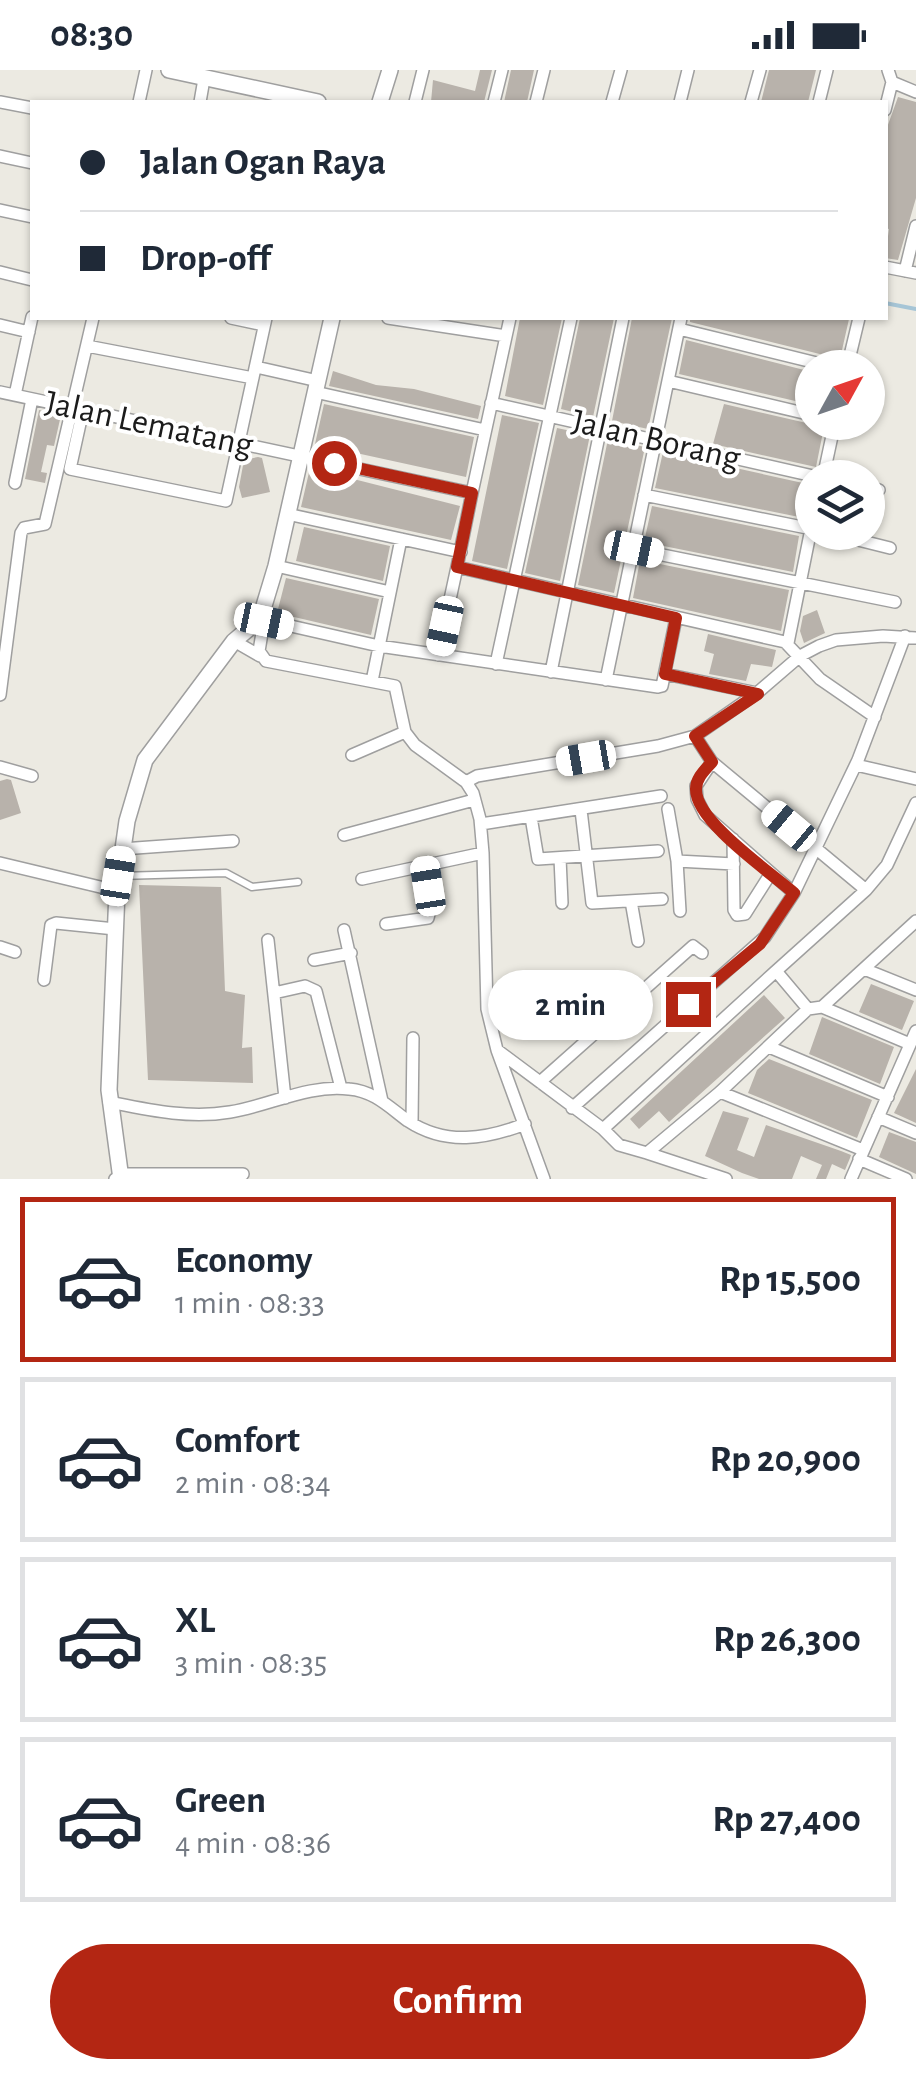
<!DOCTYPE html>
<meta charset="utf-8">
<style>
body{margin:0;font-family:"Alegreya Sans",sans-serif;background:#f2f2f3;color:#1f2937;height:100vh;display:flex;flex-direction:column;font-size:38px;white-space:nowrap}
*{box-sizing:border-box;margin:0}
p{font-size:32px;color:#747a83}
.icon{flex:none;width:55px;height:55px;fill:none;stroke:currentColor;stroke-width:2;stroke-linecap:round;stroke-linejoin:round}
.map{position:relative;height:1109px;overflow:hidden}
.drawer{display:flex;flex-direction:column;background:#fff;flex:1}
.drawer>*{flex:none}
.top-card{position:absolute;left:30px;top:30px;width:858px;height:220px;border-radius:0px;box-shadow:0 2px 8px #0004;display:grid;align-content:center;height:220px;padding:0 50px;background:#fff}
.needle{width:65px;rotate:50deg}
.controls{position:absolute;left:795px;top:280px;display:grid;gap:20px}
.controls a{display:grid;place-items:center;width:90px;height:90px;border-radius:50%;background:#fff;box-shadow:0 2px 8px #0004;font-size:50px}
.end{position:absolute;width:45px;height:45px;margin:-22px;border:12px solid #b32613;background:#fff;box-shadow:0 0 0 5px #fff}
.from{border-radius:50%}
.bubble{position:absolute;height:70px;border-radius:35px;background:#fff;box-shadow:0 2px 8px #0004;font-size:32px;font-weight:700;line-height:70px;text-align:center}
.car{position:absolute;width:30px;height:60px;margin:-30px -15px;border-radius:12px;box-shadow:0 0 8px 2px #0007;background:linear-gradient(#fff 24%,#345 0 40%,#fff 0 76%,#345 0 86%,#fff 0)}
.top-card b{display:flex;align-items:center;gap:35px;height:95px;font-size:38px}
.top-card b+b{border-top:2px solid #e0e1e3}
.top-card i{width:25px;height:25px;background:#1f2937}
ul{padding:18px 0 0;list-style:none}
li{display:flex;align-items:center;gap:30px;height:165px;margin:0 20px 15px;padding:0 30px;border:5px solid #e0e1e3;border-radius:0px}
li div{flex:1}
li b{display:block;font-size:38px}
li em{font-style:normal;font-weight:700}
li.selected{border-color:#b32613}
li>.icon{width:90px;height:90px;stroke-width:1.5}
.primary-button{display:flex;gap:20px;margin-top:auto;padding:20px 50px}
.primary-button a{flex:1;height:115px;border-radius:60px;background:#b32613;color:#fff;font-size:40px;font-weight:700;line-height:115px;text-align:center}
.status{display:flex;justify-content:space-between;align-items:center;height:70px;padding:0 50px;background:#fff;direction:ltr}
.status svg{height:28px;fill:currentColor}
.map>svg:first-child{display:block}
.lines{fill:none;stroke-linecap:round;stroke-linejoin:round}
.stream{stroke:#a6c5d6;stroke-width:4}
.building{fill:#b8b2ab}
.service-casing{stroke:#9f9f9f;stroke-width:9}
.minor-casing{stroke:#9f9f9f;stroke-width:14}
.tertiary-casing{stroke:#9f9f9f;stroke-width:18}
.service{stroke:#fff;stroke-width:6}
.minor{stroke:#fff;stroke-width:11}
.tertiary{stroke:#fff;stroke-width:15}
.route{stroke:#b32613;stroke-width:12}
.labels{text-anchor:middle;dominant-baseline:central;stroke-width:8;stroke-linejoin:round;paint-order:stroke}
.street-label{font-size:35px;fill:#1b1b1b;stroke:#fff}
</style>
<div class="status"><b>08:30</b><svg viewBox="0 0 49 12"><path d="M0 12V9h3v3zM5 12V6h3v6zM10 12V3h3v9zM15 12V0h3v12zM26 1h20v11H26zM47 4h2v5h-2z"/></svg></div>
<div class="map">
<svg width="916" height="1109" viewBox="0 0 916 1109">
<rect width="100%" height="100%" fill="#eceae2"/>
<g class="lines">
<path class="stream" d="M885,233L916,239"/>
</g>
<path class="building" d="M480,0H492L484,32H431L433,10L475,21Z
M511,0H534L527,32H504Z
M769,0H816L808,32H761Z
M898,27L916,32V128L898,190L885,188L889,159L885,158V63Z
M520,248H562L543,335L505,326Z
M580,248H614L593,347L561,339Z
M632,248H672L648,359L612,351Z
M690,248H843L849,249L840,289L690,252Z
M686,270L812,302L808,334L679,304Z
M333,301L376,315L414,319L481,336L478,349L329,316Z
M324,334L474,367L466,407L315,374Z
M724,334L824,357L816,397L713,374Z
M39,340L61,345L54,376L47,375L41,402L47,403L45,413L25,409Z
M502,345L539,353L507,499L472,491Z
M557,358L590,365L560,511L525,503Z
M608,369L645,377L614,523L578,515Z
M663,382L812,415L804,448L655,418Z
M258,387L262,388L270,422L242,428L239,417L244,390Z
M310,398L460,436L451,470L301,437Z
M652,436L799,466L793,502L644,472Z
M304,457L390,476L383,511L296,491Z
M640,490L789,520L781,561L633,528Z
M286,508L379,529L371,565L277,543Z
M817,540L825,563L804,573L800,561L803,546Z
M708,564L776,580L772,597L751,594L746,611L709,604L714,584L704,581Z
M7,709L11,710L21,743L0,750V711Z
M139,815L221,817L225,921L245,925L242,978L252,977L253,1013L148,1010Z
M871,914L914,931L902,960L859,942Z
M764,925L785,948L669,1052L659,1041L639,1059L630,1049Z
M822,947L894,977L880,1014L809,984Z
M769,989L872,1030L857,1068L748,1023L757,1000Z
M916,999V1053L894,1043Z
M723,1041L749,1048L737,1080L754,1087L766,1055L841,1081L851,1085L850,1088L845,1100L832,1094L826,1109H816L822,1095L801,1086L792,1109H759L742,1103L705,1086Z
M889,1062L916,1072V1104L879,1087Z"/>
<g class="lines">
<defs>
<path id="service" d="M119,806L226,803L252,817L298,812"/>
<path id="minor" d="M892,12L916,22
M0,32L32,38
M139,32L146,0
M200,32L204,9
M415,32L423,0
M494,32L502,0
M536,32L544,0
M612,32L621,0
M680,32L688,0
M751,32L760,0
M819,32L827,0
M885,40L892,12L888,0
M0,86L32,93
M0,140L32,147
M885,197L916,203
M905,201L916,156
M0,202L32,210
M231,248L264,255
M388,248L506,266
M0,255L29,262
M679,259L837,298
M87,276L253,308
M256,297L318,311
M847,298L859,248
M668,311L812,345
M0,322L472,423L510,248
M315,322L485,360
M15,325L32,247
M491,333L822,408
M83,340L70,399L226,431L266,248
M823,408L835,352
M15,413L32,329
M868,417L879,420
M472,423L457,497L785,572L820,609L875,647
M644,425L812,459
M287,444L461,482
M826,462L890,478
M633,479L895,532
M276,496L390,522
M260,549L379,576L658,617L662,616L676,548
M264,551L259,581L266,591L395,616L405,662L415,675L466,712L473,723L480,749L483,783L487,939L497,980L544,1109
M234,571L260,586
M788,573L812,454
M438,585L457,497
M496,594L571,248
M551,602L623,248
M665,604L757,623
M606,610L681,248
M372,611L401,469
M0,625L21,463L24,458L45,454L93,248
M695,666L712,692L866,820
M352,685L405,662
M712,692L696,716L697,729L705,745L794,823
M856,695L916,709
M0,697L32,706
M466,712L477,706L658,676L695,666L757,623L800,586L819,576L836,570L883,566L916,568
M668,739L677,791L680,841
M581,740L592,833L662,829
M531,747L538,789L658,781
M481,754L661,726
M344,765L474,730
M733,769L734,840L737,845L745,844L771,803
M122,779L233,771
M560,788L562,833
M677,791L734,794
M0,793L117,821
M362,809L483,783
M631,831L638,871
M386,854L428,848L431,836L425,796
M344,860L382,1031
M268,870L285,1028
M0,877L15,882
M314,890L351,883
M864,899L916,920
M776,901L866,820L887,795L916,733
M44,910L51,855L56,853L115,859
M274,923L305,916L316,921L341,1018
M822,937L916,851
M769,977L888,1027
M497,980L603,1059L619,1075L647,1083L720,1022L808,939L822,937L910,974
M540,1012L693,876L702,883
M720,1022L863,1080
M109,1032C149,1040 189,1049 230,1042C269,1036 308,1014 349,1019C374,1021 389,1037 408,1051C446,1076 486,1069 525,1054
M572,1038L765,867L794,823L858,690L905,566
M878,1047L916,1063
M412,1053L413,968
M603,1059L776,901L808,939
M647,1083L726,1109
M859,1089L906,1109
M115,1109L127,1104H243
M851,1109L916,961"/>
<path id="tertiary" d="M169,0L318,32
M380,32L390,0
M121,1109L109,1020L117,821L127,751L145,690L234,571L260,549L276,496L332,248"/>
</defs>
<use href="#service" class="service-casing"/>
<use href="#minor" class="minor-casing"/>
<use href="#tertiary" class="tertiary-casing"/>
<use href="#service" class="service"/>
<use href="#minor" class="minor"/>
<use href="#tertiary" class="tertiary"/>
</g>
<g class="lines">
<path class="route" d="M334,393L472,423L457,497L676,548L665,604L758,624L695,666L712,692C705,700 696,708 696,719C695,751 770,802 794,823L760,874L688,934"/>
</g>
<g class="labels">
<g class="street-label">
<text transform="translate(149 354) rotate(12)">Jalan Lematang</text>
<text transform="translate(656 370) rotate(13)">Jalan Borang</text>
</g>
</g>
</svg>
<div class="controls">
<a><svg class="needle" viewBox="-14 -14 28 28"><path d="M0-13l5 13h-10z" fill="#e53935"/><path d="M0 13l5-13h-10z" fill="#747a83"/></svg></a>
<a><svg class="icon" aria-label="layers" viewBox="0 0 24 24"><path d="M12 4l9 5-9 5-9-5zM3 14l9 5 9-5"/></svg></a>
</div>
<i class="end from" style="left:334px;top:393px"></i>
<i class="end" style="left:688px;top:934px"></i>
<div class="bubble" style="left:488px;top:900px;width:165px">2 min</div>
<i class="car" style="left:634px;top:479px;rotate:102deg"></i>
<i class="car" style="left:264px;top:551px;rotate:102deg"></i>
<i class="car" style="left:445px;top:556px;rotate:192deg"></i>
<i class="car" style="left:586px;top:688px;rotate:260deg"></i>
<i class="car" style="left:789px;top:756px;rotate:310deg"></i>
<i class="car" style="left:118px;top:806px;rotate:9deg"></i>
<i class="car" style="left:428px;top:816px;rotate:351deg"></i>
<div class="top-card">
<b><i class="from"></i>Jalan Ogan Raya</b>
<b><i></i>Drop-off</b>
</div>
</div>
<section class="drawer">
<ul>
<li class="selected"><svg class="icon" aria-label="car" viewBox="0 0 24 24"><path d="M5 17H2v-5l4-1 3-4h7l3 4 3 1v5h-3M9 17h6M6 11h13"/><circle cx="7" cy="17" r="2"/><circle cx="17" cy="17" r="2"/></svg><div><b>Economy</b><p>1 min · 08:33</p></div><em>Rp 15,500</em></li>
<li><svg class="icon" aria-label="car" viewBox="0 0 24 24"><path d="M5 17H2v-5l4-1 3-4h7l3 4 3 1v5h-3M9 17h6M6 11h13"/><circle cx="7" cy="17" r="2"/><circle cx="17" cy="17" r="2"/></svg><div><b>Comfort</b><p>2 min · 08:34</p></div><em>Rp 20,900</em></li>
<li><svg class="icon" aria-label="car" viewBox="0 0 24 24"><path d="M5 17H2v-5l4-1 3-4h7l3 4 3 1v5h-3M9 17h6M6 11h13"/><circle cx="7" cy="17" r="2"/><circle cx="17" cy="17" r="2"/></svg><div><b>XL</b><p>3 min · 08:35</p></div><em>Rp 26,300</em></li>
<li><svg class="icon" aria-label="car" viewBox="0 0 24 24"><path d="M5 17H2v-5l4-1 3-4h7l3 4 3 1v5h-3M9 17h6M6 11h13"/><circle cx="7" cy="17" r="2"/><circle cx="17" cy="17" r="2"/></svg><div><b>Green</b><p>4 min · 08:36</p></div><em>Rp 27,400</em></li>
</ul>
<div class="primary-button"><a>Confirm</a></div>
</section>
